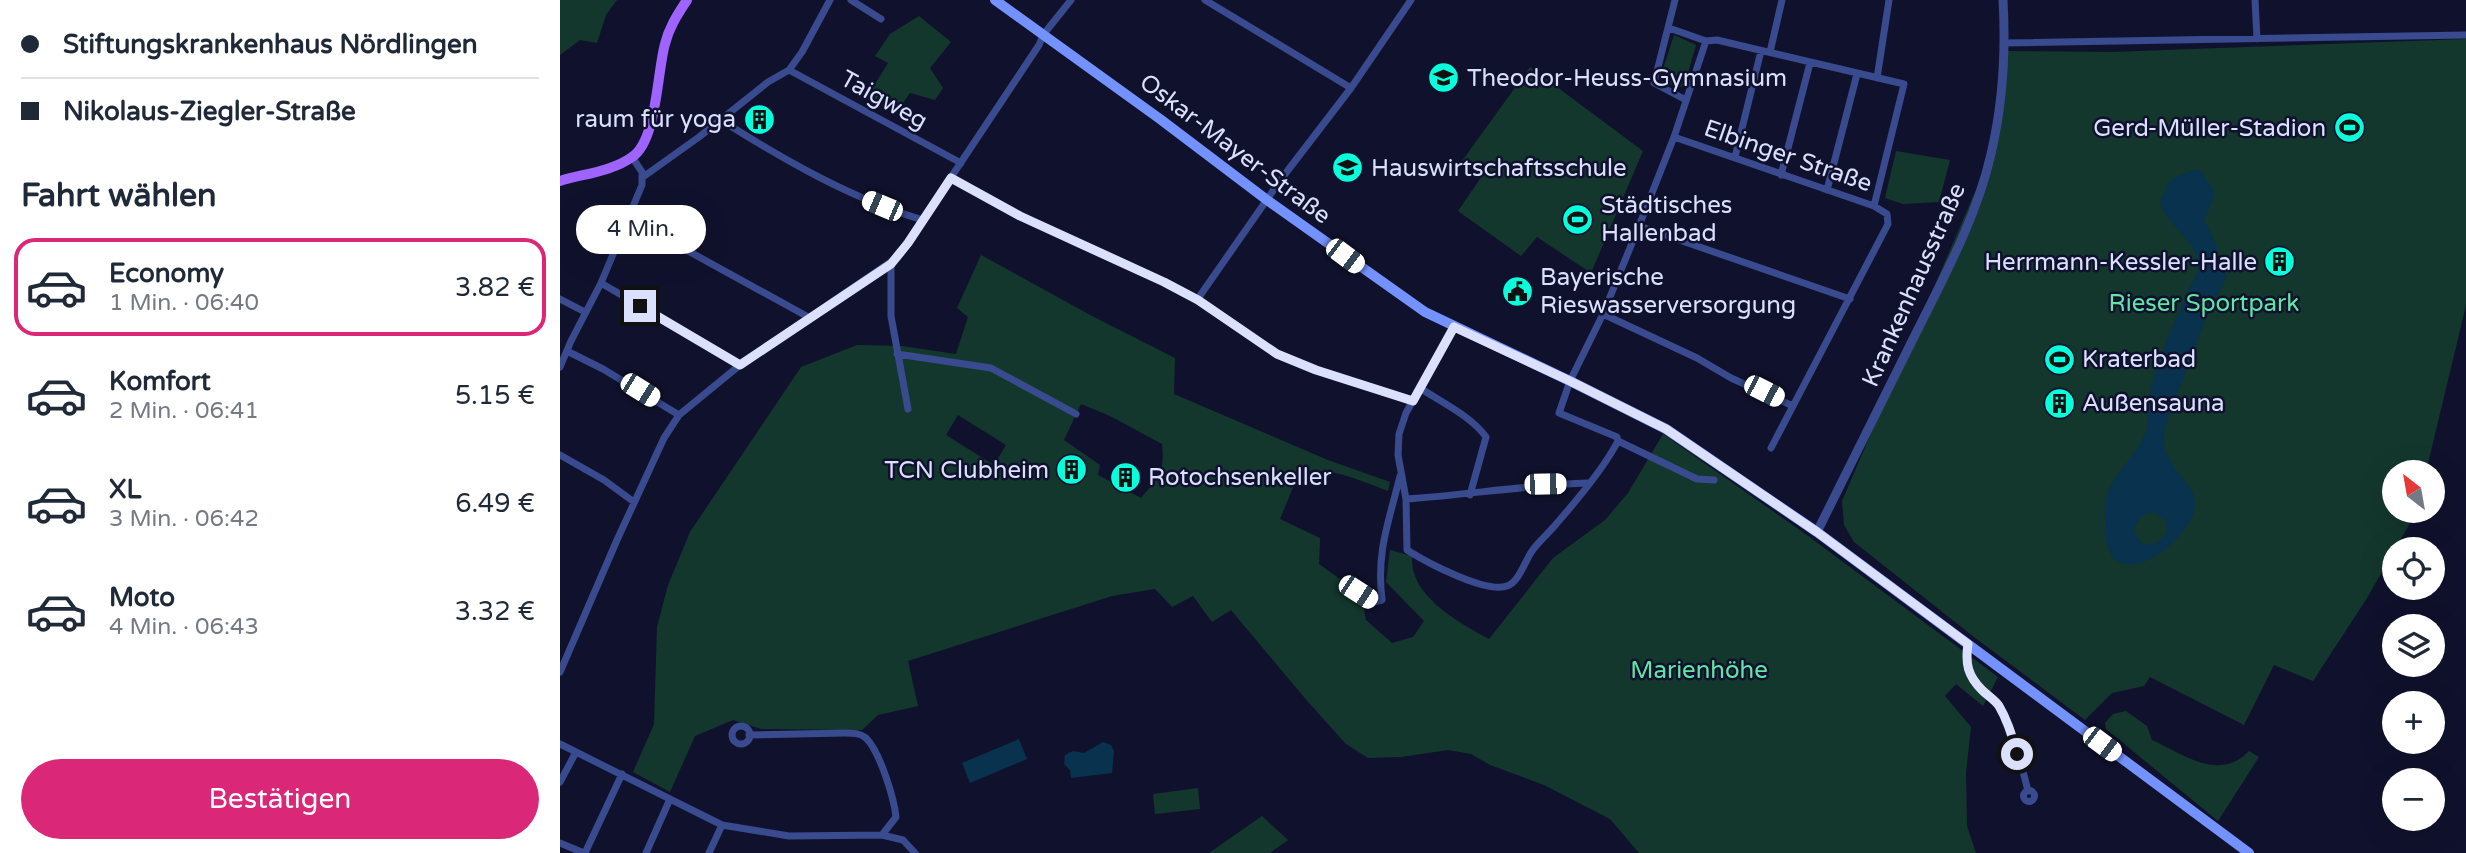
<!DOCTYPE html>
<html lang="de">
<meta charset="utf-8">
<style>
body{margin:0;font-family:"Varela Round",sans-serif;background:#f2f2f3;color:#1f2937;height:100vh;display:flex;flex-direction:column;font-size:26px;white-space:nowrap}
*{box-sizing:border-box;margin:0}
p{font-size:23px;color:#747a83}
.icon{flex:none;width:38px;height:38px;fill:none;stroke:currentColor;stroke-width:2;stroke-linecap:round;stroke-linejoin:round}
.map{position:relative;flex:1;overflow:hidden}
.drawer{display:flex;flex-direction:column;background:#fff;width:560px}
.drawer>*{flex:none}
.hud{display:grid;align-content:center;height:154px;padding:0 21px;background:#fff}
.needle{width:46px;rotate:329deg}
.fabs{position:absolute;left:1822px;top:460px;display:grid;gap:14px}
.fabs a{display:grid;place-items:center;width:63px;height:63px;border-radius:50%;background:#fff;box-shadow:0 7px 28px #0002;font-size:35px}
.end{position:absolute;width:32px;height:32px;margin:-16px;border:9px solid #dce0ff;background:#111;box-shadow:0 0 0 4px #111}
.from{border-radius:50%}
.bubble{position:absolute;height:49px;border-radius:24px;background:#fff;box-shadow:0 7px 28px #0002;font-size:23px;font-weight:600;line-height:49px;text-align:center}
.car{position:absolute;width:21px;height:42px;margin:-21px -10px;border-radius:9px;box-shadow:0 0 5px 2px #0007;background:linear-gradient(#fff 24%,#345 0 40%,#fff 0 76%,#345 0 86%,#fff 0)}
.hud b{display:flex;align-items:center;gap:24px;height:66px;font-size:26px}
.hud b+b{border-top:2px solid #e0e1e3}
.hud i{width:18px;height:18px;background:#1f2937}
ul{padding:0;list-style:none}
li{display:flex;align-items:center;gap:21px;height:98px;margin:0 14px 10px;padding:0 7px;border:4px solid transparent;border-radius:21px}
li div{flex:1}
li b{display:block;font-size:26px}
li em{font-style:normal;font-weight:600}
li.selected{border-color:#db2777}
li>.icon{width:63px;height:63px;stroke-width:1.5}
h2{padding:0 21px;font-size:32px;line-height:84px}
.primary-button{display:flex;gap:14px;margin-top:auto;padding:14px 21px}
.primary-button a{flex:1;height:80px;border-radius:42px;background:#db2777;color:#fff;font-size:28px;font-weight:600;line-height:80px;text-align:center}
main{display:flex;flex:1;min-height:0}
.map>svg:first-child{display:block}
.green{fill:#13372d;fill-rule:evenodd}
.water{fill:#08324d;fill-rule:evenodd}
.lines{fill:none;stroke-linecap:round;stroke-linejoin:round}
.minor{stroke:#394a8e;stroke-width:7}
.tertiary{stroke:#394a8e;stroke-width:9}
.secondary{stroke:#7391ff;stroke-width:10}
.primary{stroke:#9f63ff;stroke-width:10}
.route{stroke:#dce0ff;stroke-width:9}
.labels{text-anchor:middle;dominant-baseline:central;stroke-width:5;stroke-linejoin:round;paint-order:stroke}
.poi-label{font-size:24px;fill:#dce0ff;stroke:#10122d;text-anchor:start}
.street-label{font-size:24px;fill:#dce0ff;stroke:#10122d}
.park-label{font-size:24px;fill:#60e6a4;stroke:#10122d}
</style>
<main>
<section class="drawer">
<div class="hud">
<b><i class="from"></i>Stiftungskrankenhaus Nördlingen</b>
<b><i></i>Nikolaus-Ziegler-Straße</b>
</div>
<h2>Fahrt wählen</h2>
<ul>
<li class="selected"><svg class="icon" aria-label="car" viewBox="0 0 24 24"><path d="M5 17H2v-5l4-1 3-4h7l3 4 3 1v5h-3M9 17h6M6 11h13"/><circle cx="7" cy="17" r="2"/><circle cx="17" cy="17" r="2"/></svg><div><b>Economy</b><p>1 Min. · 06:40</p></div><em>3.82 €</em></li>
<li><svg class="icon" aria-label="car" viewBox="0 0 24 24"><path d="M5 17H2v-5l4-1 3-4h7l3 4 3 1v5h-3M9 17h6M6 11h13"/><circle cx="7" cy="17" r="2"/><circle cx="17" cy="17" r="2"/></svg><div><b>Komfort</b><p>2 Min. · 06:41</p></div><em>5.15 €</em></li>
<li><svg class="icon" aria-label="car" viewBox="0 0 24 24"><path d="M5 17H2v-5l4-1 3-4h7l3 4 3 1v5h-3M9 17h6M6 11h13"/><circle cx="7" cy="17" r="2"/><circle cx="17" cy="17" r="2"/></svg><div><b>XL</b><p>3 Min. · 06:42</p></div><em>6.49 €</em></li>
<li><svg class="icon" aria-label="car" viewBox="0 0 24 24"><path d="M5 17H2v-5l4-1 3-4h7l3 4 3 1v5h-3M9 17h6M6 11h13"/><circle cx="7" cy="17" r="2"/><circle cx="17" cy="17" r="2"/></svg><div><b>Moto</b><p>4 Min. · 06:43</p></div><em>3.32 €</em></li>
</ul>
<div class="primary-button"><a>Bestätigen</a></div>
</section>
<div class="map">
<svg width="1906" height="853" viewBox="0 0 1906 853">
<rect width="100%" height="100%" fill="#10122d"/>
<path class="green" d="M0,0H57L46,15L37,43L20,40L0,55Z
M359,16L391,42L370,68L383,88L375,100L350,93L337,112L307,97L328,63L315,56L330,34Z
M1114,35L1136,45L1124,87C1113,87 1104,83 1102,72Z
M1906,39V305L1866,472H1834V511H1856L1853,518L1807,598L1753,681L1714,665L1684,725L1590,677L1584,686L1552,693L1525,720L1414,637L1294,542L1284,525L1282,501L1430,157L1445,51L1552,52Z
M970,67L1083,151L1031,273L977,237L961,256L898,211L922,176L902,161Z
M1336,151L1390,160L1379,202L1343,204L1325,198Z
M421,255L532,316L615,358L614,394L768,460L830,482L828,491C800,481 769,465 739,473L720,519L760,538L759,564L801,594L806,620L832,643L853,637L864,621L826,582L830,550L852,556C852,561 852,568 854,573C863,603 903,625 929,639L993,558L1045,520L1068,493L1103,434L1244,533L1438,677L1423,706L1396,684L1385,696L1411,727L1406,773L1407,826L1416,853H1079L1050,819L984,785L930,765L911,754L888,750L841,757L808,758L786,744L749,703L671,610L652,622L633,596L612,607L595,589L552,596L348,661L358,706L318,715L302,730L201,729L173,720L135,736L110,792L73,772L94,724L97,627L108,585L130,532L241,367L297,345L342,346L396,354L408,317L397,308ZM521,404L550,416L602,444C605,473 599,477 581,498L538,475L540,465L504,440ZM398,415L446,445L434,465L386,435Z
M1566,711L1587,726L1592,740C1625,755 1659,782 1689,751L1699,757L1658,821L1546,729L1545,723L1553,714Z
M638,788L640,809L595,814L593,794Z
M702,816L728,840L710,853H649Z"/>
<path class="water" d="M1632,170L1641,171L1655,193L1644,220L1657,245V259L1667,276L1644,323L1605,427C1596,470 1643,481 1634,512C1627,536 1582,578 1556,560C1546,553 1545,531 1545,520C1543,476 1568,470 1584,436C1589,426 1587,416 1587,405C1588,398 1590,391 1592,384C1603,345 1620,308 1638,271C1642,241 1606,228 1600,202L1609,181ZM1593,512L1605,520L1607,531C1602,542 1592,546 1581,543L1574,531C1577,519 1582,515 1593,512Z
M459,739L467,759L410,783L402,763Z
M543,742L551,745L554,751L552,773L511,778L510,770L504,764L505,755L513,751L524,753Z"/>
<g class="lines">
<path class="minor" d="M291,0L321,19
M645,0L791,88
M1115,0L1094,83L1126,100
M1695,0L1697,39
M1146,41L1157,40L1344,84L1314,206
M1445,43L1906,35
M1210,52L1222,0
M229,70L242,52L270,0
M1317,78L1329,0
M161,120C224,160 292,199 363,220
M1114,137L1314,206L1327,214L1328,224L1233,406
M1175,157L1201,51
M1221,175L1250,63
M83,177L139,137L208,82L229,70L401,163
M391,178L460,216L604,282L637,300L717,354L756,370L853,401
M1267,190L1297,74
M70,219L250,318
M1079,226L1290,299
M331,264V316L348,409
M41,283L180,365
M0,299L25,312
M637,300L722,178L791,88L851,0
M1043,314L1137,358L1171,378L1233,406L1211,448
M894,327L846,413L839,434L838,455L846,499L847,550C866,562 926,594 947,586C959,582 965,561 972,551C979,541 989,533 997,523C1018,499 1044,468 1058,441L1057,437L999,413L1010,381L1043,314L1079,226L1114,137L1146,41L1109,28
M7,351L43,369L119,415
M337,354L431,368L516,414
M0,367L11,341L41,283L82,185V172L72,157
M860,388C881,402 911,416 926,437L910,495
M1058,441L1137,479L1154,480
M0,455L44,480L74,502
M846,499C907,495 967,485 1028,483
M798,591L814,602L822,600C816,551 829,522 840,476
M1408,644C1405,665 1409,678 1425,693C1430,698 1436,701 1440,708C1453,734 1461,762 1468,791
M0,672L57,540L104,438L119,415L180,365L338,257L479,45L483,35L511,0
M172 735a9 9 0 1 1 18 0a9 9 0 1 1-18 0Z
M189,735L285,733C293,733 300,733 306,738C320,752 334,798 336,817L322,835
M0,744L162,825L229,836L322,835L343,840L355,853
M0,782L16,752
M1463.5 796a5.5 5.5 0 1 1 11 0a5.5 5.5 0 1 1-11 0Z
M0,843L24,853
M25,853L62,774
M86,853L110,799
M149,853L162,825"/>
<path class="tertiary" d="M1257,532C1290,465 1324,398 1357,331C1385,275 1417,216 1431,154C1443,103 1446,52 1443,0"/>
<path class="secondary" d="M435,0L600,119L707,200L865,312L1010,381L1106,429L1257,532L1689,853"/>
<path class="primary" d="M0,181C23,174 53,171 72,157C97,141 97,72 105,44C109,27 118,14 127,0"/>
</g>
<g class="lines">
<path class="route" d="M80,306L180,365L331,264L348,243L391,178L460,216L604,282L638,300L717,354L756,370L853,401L894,327L1010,381L1106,429L1257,532L1408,644C1405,664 1408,676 1422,690C1428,696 1435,700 1439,706C1448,721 1453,738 1457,754"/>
</g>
<defs>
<symbol id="school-disc" viewBox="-11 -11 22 22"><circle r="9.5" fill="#08ffdc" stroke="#10122d"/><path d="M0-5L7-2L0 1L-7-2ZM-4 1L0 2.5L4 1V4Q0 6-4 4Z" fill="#111"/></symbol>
<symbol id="building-disc" viewBox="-11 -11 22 22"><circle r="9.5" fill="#08ffdc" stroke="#10122d"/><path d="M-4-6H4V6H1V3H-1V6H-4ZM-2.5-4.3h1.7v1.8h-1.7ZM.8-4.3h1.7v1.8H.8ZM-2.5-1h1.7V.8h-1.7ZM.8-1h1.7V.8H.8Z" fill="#111"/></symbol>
<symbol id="stadium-disc" viewBox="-11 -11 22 22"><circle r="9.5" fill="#08ffdc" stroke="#10122d"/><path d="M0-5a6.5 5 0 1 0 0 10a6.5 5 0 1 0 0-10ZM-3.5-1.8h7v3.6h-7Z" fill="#111"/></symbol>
<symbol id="civic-disc" viewBox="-11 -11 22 22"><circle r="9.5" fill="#08ffdc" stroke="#10122d"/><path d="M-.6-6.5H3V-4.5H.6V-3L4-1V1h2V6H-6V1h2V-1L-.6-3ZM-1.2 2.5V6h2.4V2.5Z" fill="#111"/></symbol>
</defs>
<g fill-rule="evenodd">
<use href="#school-disc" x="866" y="60" width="35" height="35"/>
<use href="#building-disc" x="182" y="102" width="35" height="35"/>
<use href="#stadium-disc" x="1772" y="110" width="35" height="35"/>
<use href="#school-disc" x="770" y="150" width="35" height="35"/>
<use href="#stadium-disc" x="1000" y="202" width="35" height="35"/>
<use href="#building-disc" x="1702" y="244" width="35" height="35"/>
<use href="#civic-disc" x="940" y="274" width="35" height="35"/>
<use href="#stadium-disc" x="1482" y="342" width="35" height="35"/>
<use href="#building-disc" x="1482" y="386" width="35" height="35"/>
<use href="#building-disc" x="494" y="452" width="35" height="35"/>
<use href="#building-disc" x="548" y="460" width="35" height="35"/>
</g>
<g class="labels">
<g class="poi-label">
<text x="907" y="78">Theodor-Heuss-Gymnasium</text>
<text x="176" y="119" text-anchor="end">raum für yoga</text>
<text x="1766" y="128" text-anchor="end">Gerd-Müller-Stadion</text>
<text x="811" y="168">Hauswirtschaftsschule</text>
<text x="1041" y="205">Städtisches<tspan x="1041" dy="28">Hallenbad</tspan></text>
<text x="1697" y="262" text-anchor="end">Herrmann-Kessler-Halle</text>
<text x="980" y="277">Bayerische<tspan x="980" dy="28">Rieswasserversorgung</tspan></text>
<text x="1522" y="359">Kraterbad</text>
<text x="1522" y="403">Außensauna</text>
<text x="489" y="470" text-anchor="end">TCN Clubheim</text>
<text x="588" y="477">Rotochsenkeller</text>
</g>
<g class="street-label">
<text transform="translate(324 100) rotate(29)">Taigweg</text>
<text transform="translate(675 149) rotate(37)">Oskar-Mayer-Straße</text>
<text transform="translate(1228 156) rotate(19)">Elbinger Straße</text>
<text transform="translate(1354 285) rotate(-66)">Krankenhausstraße</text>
</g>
<g class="park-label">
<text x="1644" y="303">Rieser Sportpark</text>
<text x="1139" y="670">Marienhöhe</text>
</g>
</g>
</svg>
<div class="fabs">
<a><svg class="needle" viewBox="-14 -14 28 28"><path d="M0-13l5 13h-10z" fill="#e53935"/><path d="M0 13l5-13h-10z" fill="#747a83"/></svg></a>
<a><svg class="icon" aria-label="locate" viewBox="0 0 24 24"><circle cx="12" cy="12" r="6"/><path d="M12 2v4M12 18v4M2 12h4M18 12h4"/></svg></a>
<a><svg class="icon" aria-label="layers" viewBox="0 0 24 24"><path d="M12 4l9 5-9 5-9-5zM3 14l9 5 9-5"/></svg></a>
<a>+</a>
<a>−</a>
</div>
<i class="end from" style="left:1457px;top:754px"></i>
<i class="end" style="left:80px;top:306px"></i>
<div class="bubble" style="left:16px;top:205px;width:130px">4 Min.</div>
<i class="car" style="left:322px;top:206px;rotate:293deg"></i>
<i class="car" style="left:785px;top:256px;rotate:127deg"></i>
<i class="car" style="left:80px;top:390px;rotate:122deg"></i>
<i class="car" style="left:1204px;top:391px;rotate:117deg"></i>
<i class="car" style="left:985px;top:484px;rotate:89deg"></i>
<i class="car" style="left:798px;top:592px;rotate:123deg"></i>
<i class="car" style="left:1542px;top:744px;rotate:127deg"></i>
</div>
</main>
